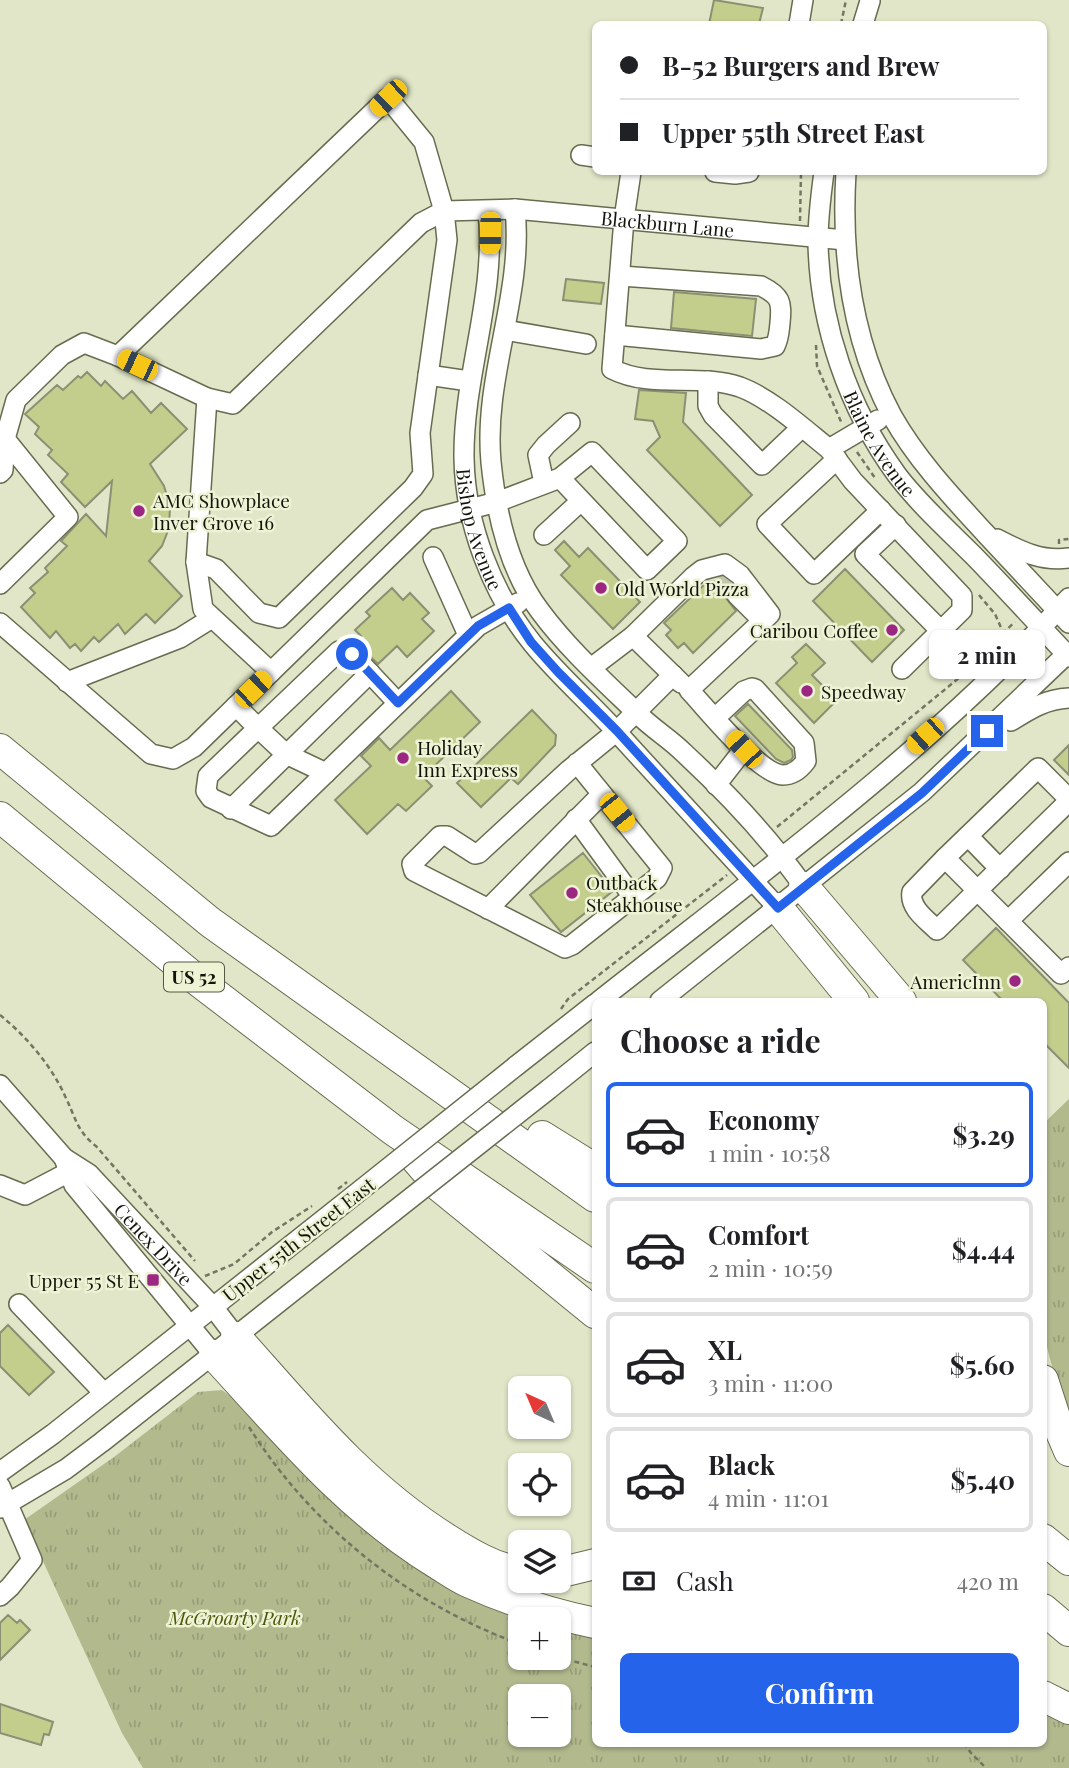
<!DOCTYPE html>
<meta charset="utf-8">
<style>
body{margin:0;font-family:"Playfair Display",serif;background:#f6f6f6;color:#202124;height:100vh;display:flex;flex-direction:column;font-size:26px;white-space:nowrap}
*{box-sizing:border-box;margin:0}
p{font-size:23px;color:#757577}
.icon{flex:none;width:38px;height:38px;fill:none;stroke:currentColor;stroke-width:2;stroke-linecap:round;stroke-linejoin:round}
.map{position:relative;flex:1;overflow:hidden}
.sheet{position:absolute;left:592px;top:998px;width:455px;height:749px;display:flex;flex-direction:column;background:#fff;border-radius:10px;box-shadow:0 2px 5px #0004}
.sheet>*{flex:none}
.banner{position:absolute;left:592px;top:21px;width:455px;height:154px;border-radius:10px;box-shadow:0 2px 5px #0004;display:grid;align-content:center;height:154px;padding:0 28px;background:#fff}
.needle{width:46px;rotate:316deg}
.tools{position:absolute;left:508px;top:1376px;display:grid;gap:14px}
.tools a{display:grid;place-items:center;width:63px;height:63px;border-radius:10px;background:#fff;box-shadow:0 2px 5px #0004;font-size:35px}
.end{position:absolute;width:32px;height:32px;margin:-16px;border:9px solid #2563eb;background:#fff;box-shadow:0 0 0 4px #fff}
.from{border-radius:50%}
.bubble{position:absolute;height:49px;border-radius:10px;background:#fff;box-shadow:0 2px 5px #0004;font-size:23px;font-weight:700;line-height:49px;text-align:center}
.car{position:absolute;width:21px;height:42px;margin:-21px -10px;border-radius:9px;box-shadow:0 0 5px 2px #0007;background:linear-gradient(#f5c518 24%,#345 0 40%,#f5c518 0 76%,#345 0 86%,#f5c518 0)}
.banner b{display:flex;align-items:center;gap:24px;height:66px;font-size:26px}
.banner b+b{border-top:2px solid #e0e0e0}
.banner i{width:18px;height:18px;background:#202124}
ul{padding:0;list-style:none}
li{display:flex;align-items:center;gap:21px;height:105px;margin:0 14px 10px;padding:0 14px;border:4px solid #e0e0e0;border-radius:10px}
li div{flex:1}
li b{display:block;font-size:26px}
li em{font-style:normal;font-weight:700}
li.selected{border-color:#2563eb}
li>.icon{width:63px;height:63px;stroke-width:1.5}
h2{padding:0 28px;font-size:32px;line-height:84px}
.pay{display:flex;align-items:center;gap:18px;height:77px;padding:0 28px;font-size:26px}
.pay p{margin-inline-start:auto}
.primary-button{display:flex;gap:14px;margin-top:auto;padding:14px 28px}
.primary-button a{flex:1;height:80px;border-radius:10px;background:#2563eb;color:#fff;font-size:28px;font-weight:700;line-height:80px;text-align:center}
.map>svg:first-child{display:block}
.park{fill:url(#park-tufts);fill-rule:evenodd}
.building{fill:#c3ce8c;stroke:#8a9073;stroke-width:2}
.lines{fill:none;stroke-linecap:round;stroke-linejoin:round}
.minor-tunnel{stroke:#c1c7ab;stroke-width:19;stroke-dasharray:19 10;stroke-linecap:butt}
.minor-casing{stroke:#676c50;stroke-width:22}
.highway-casing{stroke:#676c50;stroke-width:32}
.path{stroke:#737762;stroke-width:2.5;stroke-dasharray:5 3.5;stroke-linecap:butt}
.minor{stroke:#fff;stroke-width:19}
.highway{stroke:#fff;stroke-width:30}
.minor-bridge-casing{stroke:#676c50;stroke-width:22;stroke-linecap:butt}
.path-bridge{stroke:#737762;stroke-width:2.5;stroke-dasharray:5 3.5;stroke-linecap:butt}
.minor-bridge{stroke:#fff;stroke-width:19}
.route{stroke:#2563eb;stroke-width:9}
.poi-dot{fill:#9c2783;stroke:#edf3d4;stroke-width:2.5}
.labels{text-anchor:middle;dominant-baseline:central;stroke-width:5;stroke-linejoin:round;paint-order:stroke}
.shield{fill:#edf3d4;stroke:#545847;stroke-width:2}
.shield-label{font-size:18px;font-weight:bold;fill:#13150a}
.street-label{font-size:19px;fill:#13150a;stroke:#edf3d4}
.poi-label{font-size:19px;fill:#13150a;stroke:#edf3d4;text-anchor:start}
.park-label{font-size:19px;font-style:italic;fill:#4f570c;stroke:#edf3d4}
</style>
<div class="map">
<svg width="1069" height="1768" viewBox="0 0 1069 1768">
<defs>
<pattern id="park-tufts" width="24" height="20" patternUnits="userSpaceOnUse" patternTransform="scale(1.75)"><rect width="24" height="20" fill="#b1b98d"/><path d="M3 7l-1-3M5 7V3M7 7l1-3M15 17l-1-3M17 17v-4M19 17l1-3" fill="none" stroke="#979e78"/></pattern>
</defs>
<rect width="100%" height="100%" fill="#e0e6c7"/>
<path class="park" d="M1069,1099V1418L1058,1389L1043,1332V1124Z
M222,1390L528,1619H520V1657H558V1628L595,1639V1743H1043V1708L1069,1721V1768H143L122,1733L24,1520L114,1457L198,1392ZM520,1696H558V1734H520Z"/>
<path class="building" d="M714,0L763,8L759,24H709Z
M566,279L604,283L601,304L563,300Z
M674,292L756,299L752,336L671,328Z
M87,372L101,386L105,381L123,399L132,391L151,413L161,403L187,429L150,464L164,486L170,507L169,528L162,546L149,561L182,596L155,623L146,614L125,634L118,624L99,642L94,637L81,651L75,644L70,648L56,631L50,638L21,607L35,593L30,588L48,572L45,568L67,546L61,541L86,514L106,536L112,481L85,507L61,482L68,474L48,455L52,450L35,434L39,427L25,414L57,385L63,390L78,376L81,378Z
M639,390L686,393L683,422L752,495L720,526L647,450L660,437L653,421L635,419Z
M564,541L579,557L588,548L640,602L613,629L561,575L570,566L555,550Z
M845,569L904,630L872,662L813,601Z
M722,577L732,584L725,591V597L736,611L693,653L684,643L678,648L666,635L671,630L664,623L708,581L714,582Z
M392,588L403,600L410,593L429,613L422,619L434,631L407,657L397,646L378,664L355,642L361,636L355,630L370,616L366,612Z
M806,644L825,663L812,675L837,700L814,723L776,683L797,663L792,657Z
M451,691L480,722L423,777L432,786L406,811L398,804L367,834L335,800L371,766L361,756L379,738L390,750Z
M748,704L792,750L793,757L791,760L784,763L776,759L735,716Z
M532,710L556,735L555,745L518,784L511,778L481,807L457,783Z
M1069,745V775L1054,760Z
M583,853L613,891L561,932L530,895Z
M996,928L1069,1003V1068L1043,1042V1001H1003L963,960Z
M8,1325L54,1372L29,1395L0,1366V1333Z
M8,1615L17,1623L20,1620L30,1630L0,1660V1623Z
M0,1704L53,1722L49,1735L44,1734L41,1745L0,1733Z"/>
<g class="lines">
<path class="minor-tunnel" d="M719,577L737,595"/>
<defs>
<g id="minor">
<path d="M799,24L803,0"/>
<path d="M863,24L870,1"/>
<path d="M581,155L595,157"/>
<path d="M631,172L624,219L612,369C651,389 698,373 740,387C770,398 804,429 829,449"/>
<path d="M715,172L735,174L749,172"/>
<path id="s1" d="M824,172C821,194 818,218 818,241C819,323 848,408 897,475C919,504 948,530 974,556C1006,589 1037,623 1069,657"/>
<path d="M846,172C841,255 852,341 892,416C917,460 951,496 985,533C1013,563 1041,593 1069,623"/>
<path d="M515,209C524,295 483,376 491,462C496,512 509,570 540,611C568,649 605,682 639,715C653,729 670,739 684,753C728,794 769,837 804,887"/>
<path id="s2" d="M488,211C497,295 463,375 464,458C465,523 492,594 533,644C561,678 595,707 624,740C676,796 726,852 778,908"/>
<path d="M505,330L586,344"/>
<path d="M615,335L761,349L775,346C779,338 779,332 780,323C782,302 781,296 761,286L621,276"/>
<path d="M118,356L207,398L196,562L203,609L271,672"/>
<path d="M428,375L469,381"/>
<path d="M708,381V406L713,415L762,465L801,428"/>
<path d="M878,420L829,449L853,481L962,596V610L902,669"/>
<path d="M837,459L767,524L814,574L881,510"/>
<path id="s3" d="M0,473L3,470L5,439L16,400L62,355L84,343L118,356L388,98L424,142L444,211L515,209L845,240"/>
<path d="M544,483L538,455L546,445L570,423"/>
<path d="M896,525L865,554L941,631"/>
<path d="M544,535L581,501"/>
<path d="M997,539C1020,551 1042,562 1069,558"/>
<path d="M433,557L468,635"/>
<path d="M196,562L216,569L259,613L279,618L413,488L423,474L420,433L447,240L444,211L421,223L233,404L207,398"/>
<path d="M0,584L68,517L5,439"/>
<path d="M737,595L762,620"/>
<path d="M0,623L151,754L173,759L194,747L427,520L497,502L560,478L592,452L677,541L647,570L560,478"/>
<path d="M633,636L693,577L702,570L725,564L740,575L770,614L689,690C707,709 759,774 783,775C793,775 800,769 806,761L804,743L755,689L752,688L744,691L715,718"/>
<path d="M591,668L633,636L681,683"/>
<path d="M67,682L180,638L212,618"/>
<path d="M236,706L258,728L208,776L206,791L211,798L271,826L478,626L518,603"/>
<path d="M1011,721C1030,709 1046,699 1069,698"/>
<path d="M577,763L662,868L657,878L572,945L565,948L414,871L412,864L440,836H447L475,854L479,853L569,770L617,731L673,675"/>
<path d="M326,773L286,754L258,728L339,651L352,654L398,703"/>
<path d="M716,785L744,749"/>
<path d="M1069,799L1038,768L945,858L1061,974L1069,967"/>
<path d="M231,809L370,673"/>
<path d="M576,819L633,897"/>
<path d="M968,836L1000,869"/>
<path d="M945,858L912,892C909,908 927,920 937,930L1069,801"/>
<path d="M488,909L602,794"/>
<path d="M1008,921L1069,862"/>
<path d="M599,1001C760,874 930,750 1069,598"/>
<path d="M660,1001L922,792L1069,652"/>
<path d="M516,1066L595,1004"/>
<path id="s4" d="M0,1085L64,1158L89,1174L213,1307L236,1337"/>
<path d="M549,1089L595,1052"/>
<path d="M64,1158L74,1185L214,1355"/>
<path d="M0,1185L25,1195L69,1172"/>
<path d="M19,1304L104,1393"/>
<path d="M0,1472L53,1434L362,1189"/>
<path d="M0,1486L32,1560L10,1587L0,1596"/>
<path d="M0,1508L66,1469L102,1442L393,1212"/>
</g>
<path id="highway" d="M0,749L210,922L595,1197
M0,817L197,980L393,1130L595,1268
M804,887L901,1001
M778,908L854,1001
M542,1136L595,1169
M415,1158L439,1186L595,1313
M236,1337C303,1412 361,1485 447,1539C469,1553 494,1568 520,1572
M214,1355C283,1430 348,1509 436,1563C446,1569 457,1577 468,1582C508,1600 552,1614 595,1623
M1043,1380L1057,1423L1069,1451
M1043,1539L1069,1560
M558,1573L595,1564
M1043,1609L1069,1631
M1043,1696L1069,1709"/>
</defs>
<use href="#minor" class="minor-casing"/>
<use href="#highway" class="highway-casing"/>
<path class="path" d="M841,24L846,0
M800,221L801,172
M816,345L817,366L842,424
M857,452L875,478
M1059,544V540L1069,539
M979,595L995,614L1003,632
M777,827L976,664C991,651 1000,634 1015,622
M561,1009L568,999L727,875
M0,1015C26,1036 51,1065 65,1096C75,1116 77,1132 96,1146L195,1261
M205,1276L234,1264L272,1232L312,1206
M249,1427C312,1527 409,1604 520,1644
M558,1657L595,1667
M964,1743L971,1753L986,1768"/>
<use href="#minor" class="minor"/>
<use href="#highway" class="highway"/>
<defs>
<path id="minor-bridge" d="M362,1189L516,1066
M393,1212L549,1089"/>
</defs>
<use href="#minor-bridge" class="minor-bridge-casing"/>
<path class="path-bridge" d="M338,1189L347,1182"/>
<use href="#minor-bridge" class="minor-bridge"/>
</g>
<g class="lines">
<path class="route" d="M352,654L398,703L478,626L509,608L531,642L558,672L617,731L778,908L922,793L987,731"/>
</g>
<g class="poi-dot">
<circle cx="139" cy="511" r="7"/>
<circle cx="601" cy="588" r="7"/>
<circle cx="892" cy="630" r="7"/>
<circle cx="807" cy="691" r="7"/>
<circle cx="403" cy="758" r="7"/>
<circle cx="572" cy="893" r="7"/>
<circle cx="1015" cy="981" r="7"/>
<rect x="146" y="1273" width="14" height="14" rx="3.5"/>
</g>
<g class="labels">
<rect class="shield" x="164" y="962.5" width="60" height="29" rx="5"/>
<g class="shield-label">
<text x="194" y="977">US 52</text>
</g>
<g class="street-label">
<text stroke="none"><textPath href="#s3" startOffset="928">Blackburn Lane</textPath></text>
<text stroke="none"><textPath href="#s1" startOffset="284">Blaine Avenue</textPath></text>
<text stroke="none"><textPath href="#s2" startOffset="322">Bishop Avenue</textPath></text>
<text transform="translate(298 1239) rotate(-38)">Upper 55th Street East</text>
<text stroke="none"><textPath href="#s4" startOffset="222">Cenex Drive</textPath></text>
</g>
<g class="poi-label">
<text x="153" y="500">AMC Showplace<tspan x="153" dy="22">Inver Grove 16</tspan></text>
<text x="615" y="588">Old World Pizza</text>
<text x="878" y="630" text-anchor="end">Caribou Coffee</text>
<text x="821" y="691">Speedway</text>
<text x="417" y="747">Holiday<tspan x="417" dy="22">Inn Express</tspan></text>
<text x="586" y="882">Outback<tspan x="586" dy="22">Steakhouse</tspan></text>
<text x="1001" y="981" text-anchor="end">AmericInn</text>
<text x="139" y="1280" text-anchor="end">Upper 55 St E</text>
</g>
<g class="park-label">
<text x="235" y="1617">McGroarty Park</text>
</g>
</g>
</svg>
<div class="tools">
<a><svg class="needle" viewBox="-14 -14 28 28"><path d="M0-13l5 13h-10z" fill="#e53935"/><path d="M0 13l5-13h-10z" fill="#757577"/></svg></a>
<a><svg class="icon" aria-label="locate" viewBox="0 0 24 24"><circle cx="12" cy="12" r="6"/><path d="M12 2v4M12 18v4M2 12h4M18 12h4"/></svg></a>
<a><svg class="icon" aria-label="layers" viewBox="0 0 24 24"><path d="M12 4l9 5-9 5-9-5zM3 14l9 5 9-5"/></svg></a>
<a>+</a>
<a>−</a>
</div>
<i class="end from" style="left:352px;top:654px"></i>
<i class="end" style="left:987px;top:731px"></i>
<div class="bubble" style="left:929px;top:630px;width:116px">2 min</div>
<i class="car" style="left:388px;top:98px;rotate:226deg"></i>
<i class="car" style="left:490px;top:233px;rotate:181deg"></i>
<i class="car" style="left:137px;top:365px;rotate:295deg"></i>
<i class="car" style="left:253px;top:689px;rotate:46deg"></i>
<i class="car" style="left:925px;top:736px;rotate:228deg"></i>
<i class="car" style="left:744px;top:749px;rotate:317deg"></i>
<i class="car" style="left:617px;top:812px;rotate:141deg"></i>
<div class="banner">
<b><i class="from"></i>B-52 Burgers and Brew</b>
<b><i></i>Upper 55th Street East</b>
</div>
<section class="sheet">
<h2>Choose a ride</h2>
<ul>
<li class="selected"><svg class="icon" aria-label="car" viewBox="0 0 24 24"><path d="M5 17H2v-5l4-1 3-4h7l3 4 3 1v5h-3M9 17h6M6 11h13"/><circle cx="7" cy="17" r="2"/><circle cx="17" cy="17" r="2"/></svg><div><b>Economy</b><p>1 min · 10:58</p></div><em>$3.29</em></li>
<li><svg class="icon" aria-label="car" viewBox="0 0 24 24"><path d="M5 17H2v-5l4-1 3-4h7l3 4 3 1v5h-3M9 17h6M6 11h13"/><circle cx="7" cy="17" r="2"/><circle cx="17" cy="17" r="2"/></svg><div><b>Comfort</b><p>2 min · 10:59</p></div><em>$4.44</em></li>
<li><svg class="icon" aria-label="car" viewBox="0 0 24 24"><path d="M5 17H2v-5l4-1 3-4h7l3 4 3 1v5h-3M9 17h6M6 11h13"/><circle cx="7" cy="17" r="2"/><circle cx="17" cy="17" r="2"/></svg><div><b>XL</b><p>3 min · 11:00</p></div><em>$5.60</em></li>
<li><svg class="icon" aria-label="car" viewBox="0 0 24 24"><path d="M5 17H2v-5l4-1 3-4h7l3 4 3 1v5h-3M9 17h6M6 11h13"/><circle cx="7" cy="17" r="2"/><circle cx="17" cy="17" r="2"/></svg><div><b>Black</b><p>4 min · 11:01</p></div><em>$5.40</em></li>
</ul>
<div class="pay"><svg class="icon" aria-label="cash" viewBox="0 0 24 24"><path d="M3 7h18v10H3z"/><circle cx="12" cy="12" r="2"/></svg>Cash<p>420 m</p></div>
<div class="primary-button"><a>Confirm</a></div>
</section>
</div>
